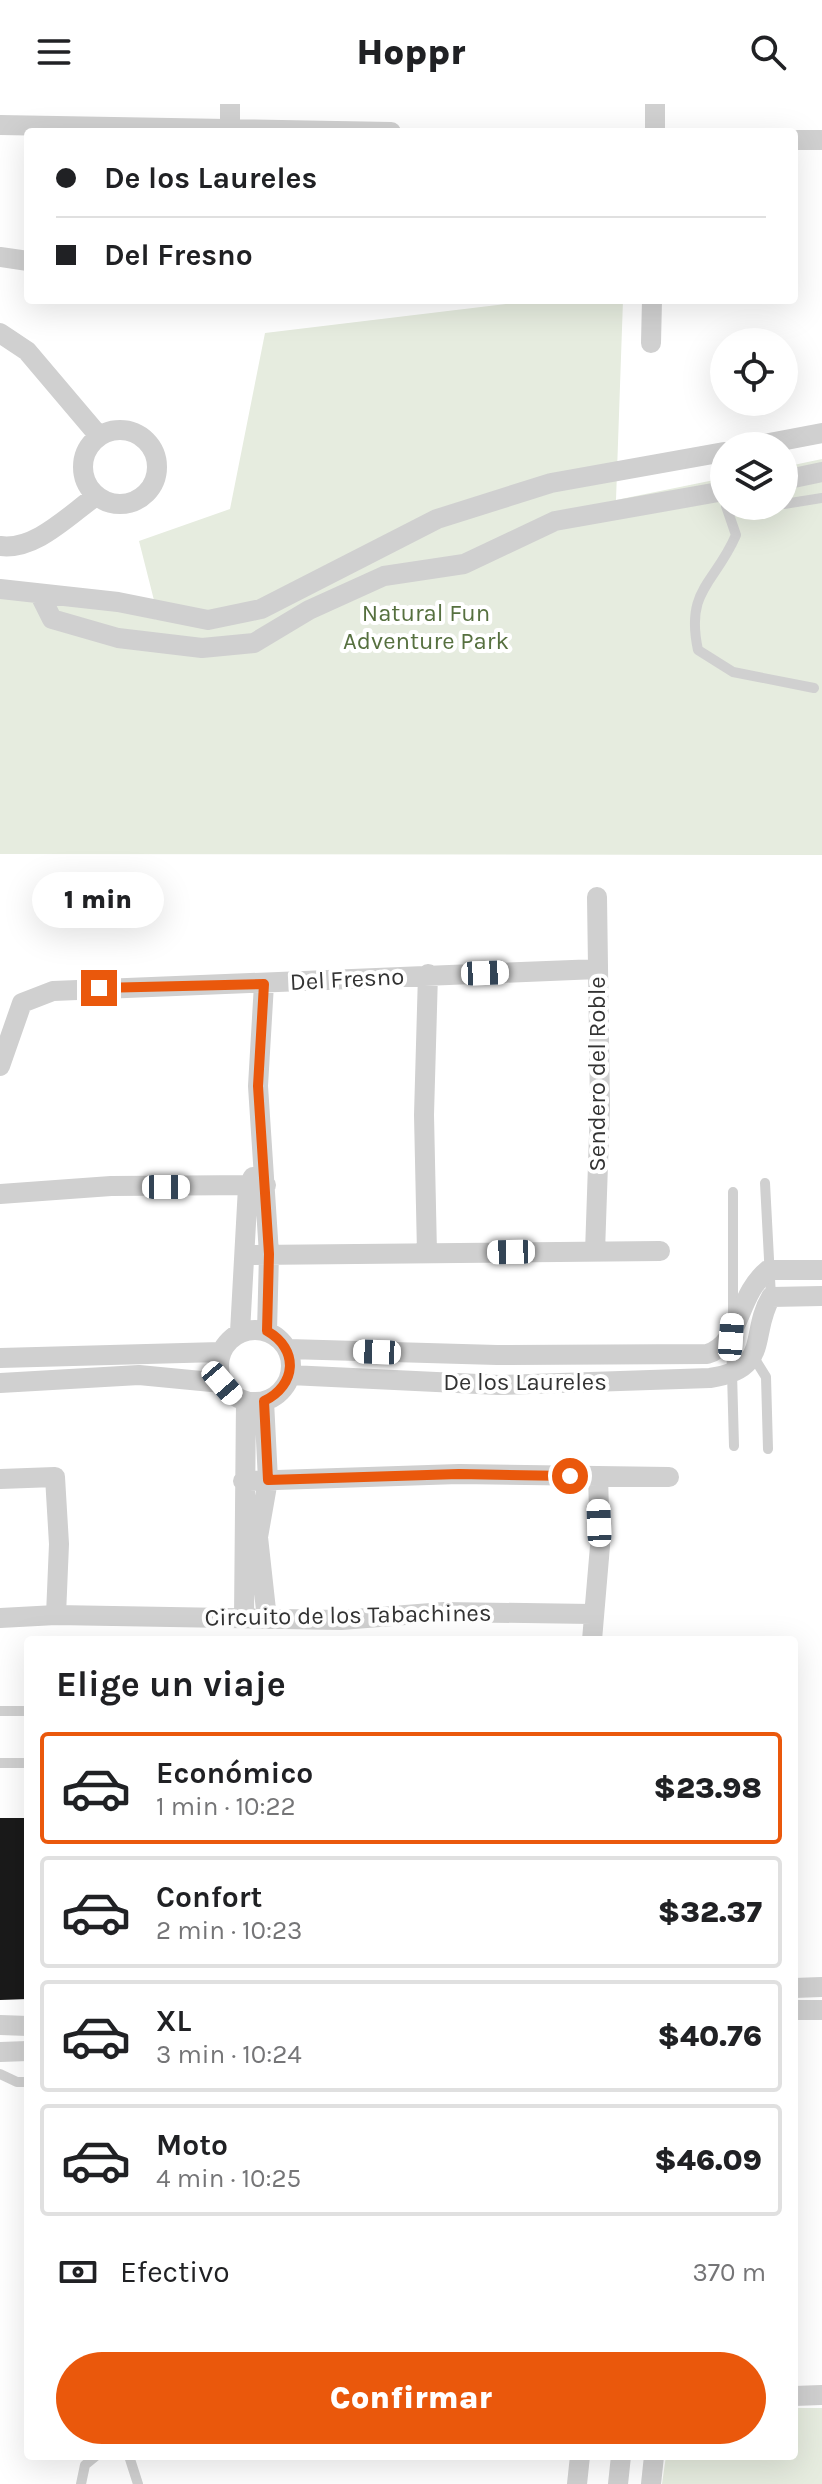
<!DOCTYPE html>
<html lang="es">
<meta charset="utf-8">
<style>
body{margin:0;font-family:Karla,sans-serif;background:#f2f2f2;color:#202124;height:100vh;display:flex;flex-direction:column;font-size:30px;white-space:nowrap}
*{box-sizing:border-box;margin:0}
p{font-size:26px;color:#757577}
.icon{flex:none;width:44px;height:44px;fill:none;stroke:currentColor;stroke-width:2;stroke-linecap:round;stroke-linejoin:round}
.map{position:relative;flex:1;overflow:hidden}
.details{position:absolute;left:24px;top:1532px;width:774px;height:824px;display:flex;flex-direction:column;background:#fff;border-radius:8px;box-shadow:0 8px 32px #0002}
.details>*{flex:none}
.banner{position:absolute;left:24px;top:24px;width:774px;height:176px;border-radius:8px;box-shadow:0 8px 32px #0002;display:grid;align-content:center;height:176px;padding:0 32px;background:#fff}
.buttons{position:absolute;left:710px;top:224px;display:grid;gap:16px}
.buttons a{display:grid;place-items:center;width:88px;height:88px;border-radius:50%;background:#fff;box-shadow:0 8px 32px #0002;font-size:40px}
.end{position:absolute;width:36px;height:36px;margin:-18px;border:10px solid #ea580c;background:#fff;box-shadow:0 0 0 4px #fff}
.from{border-radius:50%}
.bubble{position:absolute;height:56px;border-radius:28px;background:#fff;box-shadow:0 8px 32px #0002;font-size:26px;font-weight:800;line-height:56px;text-align:center}
.car{position:absolute;width:24px;height:48px;margin:-24px -12px;border-radius:10px;box-shadow:0 0 6px 2px #0007;background:linear-gradient(#fff 24%,#345 0 40%,#fff 0 76%,#345 0 86%,#fff 0)}
.banner b{display:flex;align-items:center;gap:28px;height:76px;font-size:30px}
.banner b+b{border-top:2px solid #e0e0e0}
.banner i{width:20px;height:20px;background:#202124}
ul{padding:0;list-style:none}
li{display:flex;align-items:center;gap:24px;height:112px;margin:0 16px 12px;padding:0 16px;border:4px solid #e0e0e0;border-radius:8px}
li div{flex:1}
li b{display:block;font-size:30px}
li em{font-style:normal;font-weight:800}
li.current{border-color:#ea580c}
li>.icon{width:72px;height:72px;stroke-width:1.5}
h2{padding:0 32px;font-size:36px;line-height:96px}
.pay{display:flex;align-items:center;gap:20px;height:88px;padding:0 32px;font-size:30px}
.pay p{margin-inline-start:auto}
.primary-button{display:flex;gap:16px;margin-top:auto;padding:16px 32px}
.primary-button a{flex:1;height:92px;border-radius:48px;background:#ea580c;color:#fff;font-size:32px;font-weight:800;line-height:92px;text-align:center}
header{display:flex;justify-content:space-between;align-items:center;height:104px;padding:0 32px;background:#fff;font-size:36px;font-weight:800}
.map>svg:first-child{display:block}
.green{fill:#e6ecdf}
.building{fill:#1a1a1a}
.lines{fill:none;stroke-linecap:round;stroke-linejoin:round}
.lane{stroke:#d0d0d0;stroke-width:10}
.street{stroke:#d0d0d0;stroke-width:20}
.route{stroke:#ea580c;stroke-width:10}
.labels{text-anchor:middle;dominant-baseline:central;stroke-width:8;stroke-linejoin:round;paint-order:stroke}
.park-label{font-size:24px;fill:#56703f;stroke:#fff}
.street-label{font-size:24px;fill:#333;stroke:#fff}
</style>
<header><svg class="icon" aria-label="menu" viewBox="0 0 24 24"><path d="M4 6h16M4 12h16M4 18h16"/></svg>Hoppr<svg class="icon" aria-label="search" viewBox="0 0 24 24"><circle cx="10" cy="10" r="6"/><path d="M15 15l6 6"/></svg></header>
<div class="map">
<svg width="822" height="2380" viewBox="0 0 822 2380">
<rect width="100%" height="100%" fill="#fff"/>
<path class="green" d="M538,196H623L616,396L724,374V402H784V363L822,355V751L0,750V480L159,516L139,437L230,405L265,229Z
M794,2304H822V2380H662L666,2352H794Z"/>
<path class="building" d="M0,1714H28V1895L0,1896Z"/>
<g class="lines">
<path class="lane" d="M784,400L822,394
M726,402L736,431C715,480 685,485 698,546L733,568L814,584
M728,408L769,402
M765,1079L771,1193
M733,1212V1088
M731,1232L734,1342
M753,1252L766,1273L768,1345
M0,1607H28
M0,1659H28
M0,1970L17,1978H28
M129,2352L138,2380
M81,2380L85,2361L96,2352"/>
<path class="street" d="M0,21L391,28
M230,28V0
M655,28V0
M794,36H822
M0,153L28,157
M0,229L27,247L99,332
M651,239L652,196
M83 363a37 37 0 1 1 74 0a37 37 0 1 1-74 0Z
M754,342L822,329
M784,376L822,368
M0,442C35,447 69,411 96,392
M0,485L118,498L208,516L261,505L437,415L551,379L724,348
M41,493L52,515L118,534L202,544L254,539L309,506L384,472L464,460L555,417L724,387
M264,880L258,982L269,1150L267,1227
M0,962L22,899L53,887L598,865
M0,1090L111,1082L266,1081
M595,1148L600,1002L597,793
M427,1149L424,1011L428,870
M247,1151L660,1147
M219 1262a36 36 0 1 1 72 0a36 36 0 1 1-72 0Z
M240,1228L248,1083L253,1073
M288,1245L497,1251L707,1250C742,1239 736,1192 768,1166H822
M0,1254L220,1248
M290,1271L499,1281L710,1274C772,1265 749,1230 771,1193L822,1192
M0,1279L139,1271L222,1279
M264,1297L268,1376L258,1433L267,1515
M0,1375L55,1373L59,1440L56,1511
M243,1377L459,1370L669,1373
M0,1514L56,1511L341,1516L444,1508L592,1510
M244,1514L246,1297
M592,1536L600,1442L598,1372
M794,1884L822,1883
M794,1906H822
M0,1921L28,1922
M0,1948L28,1947
M794,2292L822,2291
M577,2380L580,2352
M618,2380L621,2352
M651,2380L654,2352"/>
</g>
<g class="lines">
<path class="route" d="M99,884L264,880L258,982L269,1150L267,1227C299,1245 297,1281 264,1297L268,1376L459,1370L570,1372"/>
</g>
<g class="labels">
<g class="park-label">
<text x="426" y="509">Natural Fun<tspan x="426" dy="28">Adventure Park</tspan></text>
</g>
<g class="street-label">
<text transform="translate(347 875) rotate(-3)">Del Fresno</text>
<text transform="translate(597 970) rotate(-90)">Sendero del Roble</text>
<text x="525" y="1278">De los Laureles</text>
<text transform="translate(348 1511) rotate(-1)">Circuito de los Tabachines</text>
</g>
</g>
</svg>
<div class="buttons">
<a><svg class="icon" aria-label="locate" viewBox="0 0 24 24"><circle cx="12" cy="12" r="6"/><path d="M12 2v4M12 18v4M2 12h4M18 12h4"/></svg></a>
<a><svg class="icon" aria-label="layers" viewBox="0 0 24 24"><path d="M12 4l9 5-9 5-9-5zM3 14l9 5 9-5"/></svg></a>
</div>
<i class="end from" style="left:570px;top:1372px"></i>
<i class="end" style="left:99px;top:884px"></i>
<div class="bubble" style="left:32px;top:768px;width:132px">1 min</div>
<i class="car" style="left:485px;top:869px;rotate:88deg"></i>
<i class="car" style="left:166px;top:1083px;rotate:90deg"></i>
<i class="car" style="left:511px;top:1148px;rotate:269deg"></i>
<i class="car" style="left:731px;top:1233px;rotate:4deg"></i>
<i class="car" style="left:377px;top:1248px;rotate:272deg"></i>
<i class="car" style="left:222px;top:1279px;rotate:139deg"></i>
<i class="car" style="left:599px;top:1419px;rotate:358deg"></i>
<div class="banner">
<b><i class="from"></i>De los Laureles</b>
<b><i></i>Del Fresno</b>
</div>
<section class="details">
<h2>Elige un viaje</h2>
<ul>
<li class="current"><svg class="icon" aria-label="car" viewBox="0 0 24 24"><path d="M5 17H2v-5l4-1 3-4h7l3 4 3 1v5h-3M9 17h6M6 11h13"/><circle cx="7" cy="17" r="2"/><circle cx="17" cy="17" r="2"/></svg><div><b>Económico</b><p>1 min · 10:22</p></div><em>$23.98</em></li>
<li><svg class="icon" aria-label="car" viewBox="0 0 24 24"><path d="M5 17H2v-5l4-1 3-4h7l3 4 3 1v5h-3M9 17h6M6 11h13"/><circle cx="7" cy="17" r="2"/><circle cx="17" cy="17" r="2"/></svg><div><b>Confort</b><p>2 min · 10:23</p></div><em>$32.37</em></li>
<li><svg class="icon" aria-label="car" viewBox="0 0 24 24"><path d="M5 17H2v-5l4-1 3-4h7l3 4 3 1v5h-3M9 17h6M6 11h13"/><circle cx="7" cy="17" r="2"/><circle cx="17" cy="17" r="2"/></svg><div><b>XL</b><p>3 min · 10:24</p></div><em>$40.76</em></li>
<li><svg class="icon" aria-label="car" viewBox="0 0 24 24"><path d="M5 17H2v-5l4-1 3-4h7l3 4 3 1v5h-3M9 17h6M6 11h13"/><circle cx="7" cy="17" r="2"/><circle cx="17" cy="17" r="2"/></svg><div><b>Moto</b><p>4 min · 10:25</p></div><em>$46.09</em></li>
</ul>
<div class="pay"><svg class="icon" aria-label="cash" viewBox="0 0 24 24"><path d="M3 7h18v10H3z"/><circle cx="12" cy="12" r="2"/></svg>Efectivo<p>370 m</p></div>
<div class="primary-button"><a>Confirmar</a></div>
</section>
</div>
